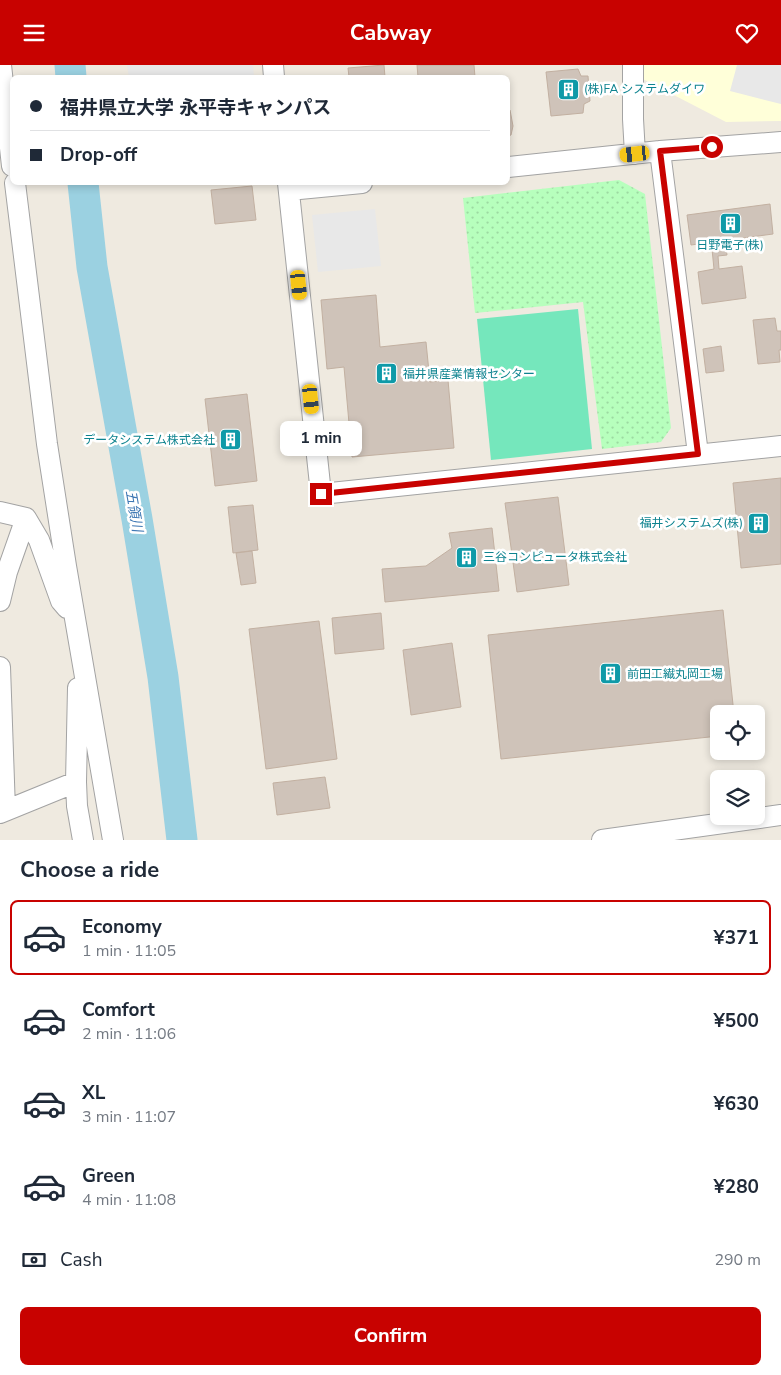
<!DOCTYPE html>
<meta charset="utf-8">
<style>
body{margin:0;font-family:"Nunito Sans","Noto Sans JP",sans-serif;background:#f6f6f7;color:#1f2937;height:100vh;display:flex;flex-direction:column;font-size:19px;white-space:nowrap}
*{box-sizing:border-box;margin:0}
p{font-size:16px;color:#747a83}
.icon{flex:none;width:28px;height:28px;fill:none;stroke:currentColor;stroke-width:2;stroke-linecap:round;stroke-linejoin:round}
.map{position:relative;height:775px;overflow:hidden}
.side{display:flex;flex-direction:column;background:#fff;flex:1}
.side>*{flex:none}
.guide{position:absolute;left:10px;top:10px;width:500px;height:110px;border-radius:8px;box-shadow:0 2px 8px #0003;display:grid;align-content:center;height:110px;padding:0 20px;background:#fff}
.fabs{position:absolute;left:710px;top:640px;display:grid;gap:10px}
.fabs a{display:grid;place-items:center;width:55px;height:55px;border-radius:8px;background:#fff;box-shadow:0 2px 8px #0003;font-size:25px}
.end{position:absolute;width:22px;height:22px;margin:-11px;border:6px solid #c80200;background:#fff;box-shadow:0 0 0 2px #fff}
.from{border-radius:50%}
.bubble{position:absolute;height:35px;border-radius:8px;background:#fff;box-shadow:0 2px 8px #0003;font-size:16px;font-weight:700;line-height:35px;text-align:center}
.car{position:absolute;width:15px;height:30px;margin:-15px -8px;border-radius:6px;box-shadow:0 0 4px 1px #0007;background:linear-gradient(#f5c518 24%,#345 0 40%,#f5c518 0 76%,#345 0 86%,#f5c518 0)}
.guide b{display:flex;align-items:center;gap:18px;height:48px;font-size:19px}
.guide b+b{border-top:1px solid #e0e1e3}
.guide i{width:12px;height:12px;background:#1f2937}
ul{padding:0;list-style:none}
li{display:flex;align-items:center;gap:15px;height:75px;margin:0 10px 8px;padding:0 10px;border:2px solid transparent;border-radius:8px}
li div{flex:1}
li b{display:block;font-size:19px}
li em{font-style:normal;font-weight:700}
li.on{border-color:#c80200}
li>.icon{width:45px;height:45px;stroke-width:1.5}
h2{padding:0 20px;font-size:22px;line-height:60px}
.pay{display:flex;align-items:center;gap:12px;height:55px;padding:0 20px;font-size:19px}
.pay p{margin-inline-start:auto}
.primary-button{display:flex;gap:10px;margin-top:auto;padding:10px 20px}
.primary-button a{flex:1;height:58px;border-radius:8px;background:#c80200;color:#fff;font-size:20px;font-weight:700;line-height:58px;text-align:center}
header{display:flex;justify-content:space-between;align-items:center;height:65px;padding:0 20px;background:#c80200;color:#fff;font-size:22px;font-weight:700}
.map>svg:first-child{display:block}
.education{fill:#ffffd9}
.park{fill:url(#park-dots)}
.pitch{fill:#75e7bc}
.parking{fill:#e8e8e8}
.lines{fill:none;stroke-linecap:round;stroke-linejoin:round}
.river{stroke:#9bd1e1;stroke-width:31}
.building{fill:#cfc3b9;stroke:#c2b0a1}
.minor-casing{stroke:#a3a3a3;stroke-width:22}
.minor{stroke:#fff;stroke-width:20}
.route{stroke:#c80200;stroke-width:6}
.labels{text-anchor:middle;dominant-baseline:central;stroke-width:5;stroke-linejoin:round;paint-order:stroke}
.culture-label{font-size:12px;fill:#0d838f;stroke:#fff;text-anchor:start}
.water-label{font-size:14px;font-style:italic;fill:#3f78b4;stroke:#fff}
</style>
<header><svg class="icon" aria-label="menu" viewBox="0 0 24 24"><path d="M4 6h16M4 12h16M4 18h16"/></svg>Cabway<svg class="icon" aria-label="heart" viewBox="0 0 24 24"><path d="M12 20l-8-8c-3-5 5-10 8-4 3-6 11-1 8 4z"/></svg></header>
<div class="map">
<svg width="781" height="775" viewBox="0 0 781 775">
<defs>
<pattern id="park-dots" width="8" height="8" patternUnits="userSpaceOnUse" patternTransform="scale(1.25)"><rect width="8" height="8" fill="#b7ffbd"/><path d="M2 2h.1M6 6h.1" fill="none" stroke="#9ddaa2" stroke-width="1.8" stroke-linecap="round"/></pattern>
</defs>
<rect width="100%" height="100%" fill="#efeae0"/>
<path class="education" d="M639,0H781V56L726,57L639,12Z"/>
<path class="park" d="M619,115L645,129L671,363L661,377L602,384L583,237L475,248L463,133Z"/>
<path class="pitch" d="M578,244L592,384L491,395L477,254Z"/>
<path class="parking" d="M127,0H253L254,12H129Z
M737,0H781V39L730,26Z
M375,144L381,201L318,207L312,150Z"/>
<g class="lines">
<path class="river" d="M70,0L71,12
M83,118L92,202L137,454L163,612L182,775"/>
</g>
<path class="building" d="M384,0L385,12H349L348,3Z
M417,0H474L475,12H418Z
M578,4L581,11H588L590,36L584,39L583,48L551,51L546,7Z
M508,45H510L513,61L511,70L508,71Z
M252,121L256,155L215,159L211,125Z
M770,139L773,169L691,180L687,150Z
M726,183L727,190L718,191L719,204L742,201L746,233L702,239L698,207L714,204L712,184Z
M376,230L380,282L426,277L430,317L448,315L454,383L352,392L344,302L327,304L321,235Z
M775,253L777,266H781V285H779L780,297L758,299L753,255Z
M721,281L724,306L706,308L703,284Z
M247,329L257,416L215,421L205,334Z
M781,413V499L741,503L733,418Z
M558,432L569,520L517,527L505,438Z
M253,440L258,485L233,488L228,442Z
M492,463L499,526L385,537L382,504L426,501L452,483L449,468Z
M252,486L256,518L241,520L236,488Z
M723,545L734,649H719V671L501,694L488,570Z
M381,548L384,584L335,589L332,553Z
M319,556L337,694L266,704L249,564Z
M452,578L461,642L411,650L403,585Z
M325,712L330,743L277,750L273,718Z"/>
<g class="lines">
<defs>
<path id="minor" d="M1,0L12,101
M273,0L274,12
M633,0V54L635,89
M660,86L698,389
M508,102L660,86L781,77
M15,118L47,379L66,501L113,775
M288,118L321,429L781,381
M289,125L362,118
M0,447L26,453L39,475L61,536L67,543
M0,536L7,507L26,453
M0,602L5,745
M78,623L76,717L77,741L83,775
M0,748L76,717
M602,775L781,750"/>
</defs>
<use href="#minor" class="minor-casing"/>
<use href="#minor" class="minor"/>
</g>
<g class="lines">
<path class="route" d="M321,429L698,389L660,86L712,82"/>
</g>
<defs>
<symbol id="building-square" viewBox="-11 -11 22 22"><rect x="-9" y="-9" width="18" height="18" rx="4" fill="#0f9aa8" stroke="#fff"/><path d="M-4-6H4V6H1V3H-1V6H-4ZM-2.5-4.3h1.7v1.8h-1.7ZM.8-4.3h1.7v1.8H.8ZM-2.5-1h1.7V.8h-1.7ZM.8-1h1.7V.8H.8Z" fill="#fff"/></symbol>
</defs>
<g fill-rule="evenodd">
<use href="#building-square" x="556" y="12" width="25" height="25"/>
<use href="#building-square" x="718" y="146" width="25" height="25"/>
<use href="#building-square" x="374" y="296" width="25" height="25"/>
<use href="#building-square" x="218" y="362" width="25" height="25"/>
<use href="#building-square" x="746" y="446" width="25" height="25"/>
<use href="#building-square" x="454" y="480" width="25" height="25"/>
<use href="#building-square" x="598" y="596" width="25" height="25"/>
</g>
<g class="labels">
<g class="culture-label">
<text x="584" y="24">(株)FA システムダイワ</text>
<text x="730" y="180" text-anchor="middle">日野電子(株)</text>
<text x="403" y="309">福井県産業情報センター</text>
<text x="215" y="375" text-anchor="end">データシステム株式会社</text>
<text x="743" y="458" text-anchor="end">福井システムズ(株)</text>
<text x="483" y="492">三谷コンピュータ株式会社</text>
<text x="627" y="609">前田工繊丸岡工場</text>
</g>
<g class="water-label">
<text transform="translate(134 446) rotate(80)">五領川</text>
</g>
</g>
</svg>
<div class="fabs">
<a><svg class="icon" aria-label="locate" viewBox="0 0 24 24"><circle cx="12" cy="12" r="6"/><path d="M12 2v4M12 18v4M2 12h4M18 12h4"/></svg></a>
<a><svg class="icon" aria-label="layers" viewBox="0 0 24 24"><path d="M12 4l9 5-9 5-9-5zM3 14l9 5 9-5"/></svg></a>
</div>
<i class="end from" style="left:712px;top:82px"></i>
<i class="end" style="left:321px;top:429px"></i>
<div class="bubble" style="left:280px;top:356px;width:82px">1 min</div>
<i class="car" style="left:635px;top:89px;rotate:264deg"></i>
<i class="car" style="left:299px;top:220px;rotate:174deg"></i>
<i class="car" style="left:311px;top:334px;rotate:174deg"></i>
<div class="guide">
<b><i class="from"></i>福井県立大学 永平寺キャンパス</b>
<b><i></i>Drop-off</b>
</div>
</div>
<section class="side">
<h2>Choose a ride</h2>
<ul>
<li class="on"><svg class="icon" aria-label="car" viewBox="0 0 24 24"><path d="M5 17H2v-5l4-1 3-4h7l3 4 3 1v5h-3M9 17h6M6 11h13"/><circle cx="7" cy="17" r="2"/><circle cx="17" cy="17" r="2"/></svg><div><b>Economy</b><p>1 min · 11:05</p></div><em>¥371</em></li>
<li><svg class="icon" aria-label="car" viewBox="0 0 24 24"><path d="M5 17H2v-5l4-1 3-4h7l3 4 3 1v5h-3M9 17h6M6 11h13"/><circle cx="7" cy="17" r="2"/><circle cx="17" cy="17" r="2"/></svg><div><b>Comfort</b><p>2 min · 11:06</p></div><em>¥500</em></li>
<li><svg class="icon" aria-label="car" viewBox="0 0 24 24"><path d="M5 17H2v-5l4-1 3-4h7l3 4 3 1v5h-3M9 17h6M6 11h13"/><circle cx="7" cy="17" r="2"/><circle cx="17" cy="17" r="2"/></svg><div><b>XL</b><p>3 min · 11:07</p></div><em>¥630</em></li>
<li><svg class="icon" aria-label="car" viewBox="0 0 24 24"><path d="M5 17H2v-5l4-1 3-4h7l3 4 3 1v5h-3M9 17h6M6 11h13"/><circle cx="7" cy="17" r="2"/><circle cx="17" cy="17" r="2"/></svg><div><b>Green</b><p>4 min · 11:08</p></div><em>¥280</em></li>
</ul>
<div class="pay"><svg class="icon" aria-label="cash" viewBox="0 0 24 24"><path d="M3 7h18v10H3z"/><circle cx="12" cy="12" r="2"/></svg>Cash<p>290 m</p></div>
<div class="primary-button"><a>Confirm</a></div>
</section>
